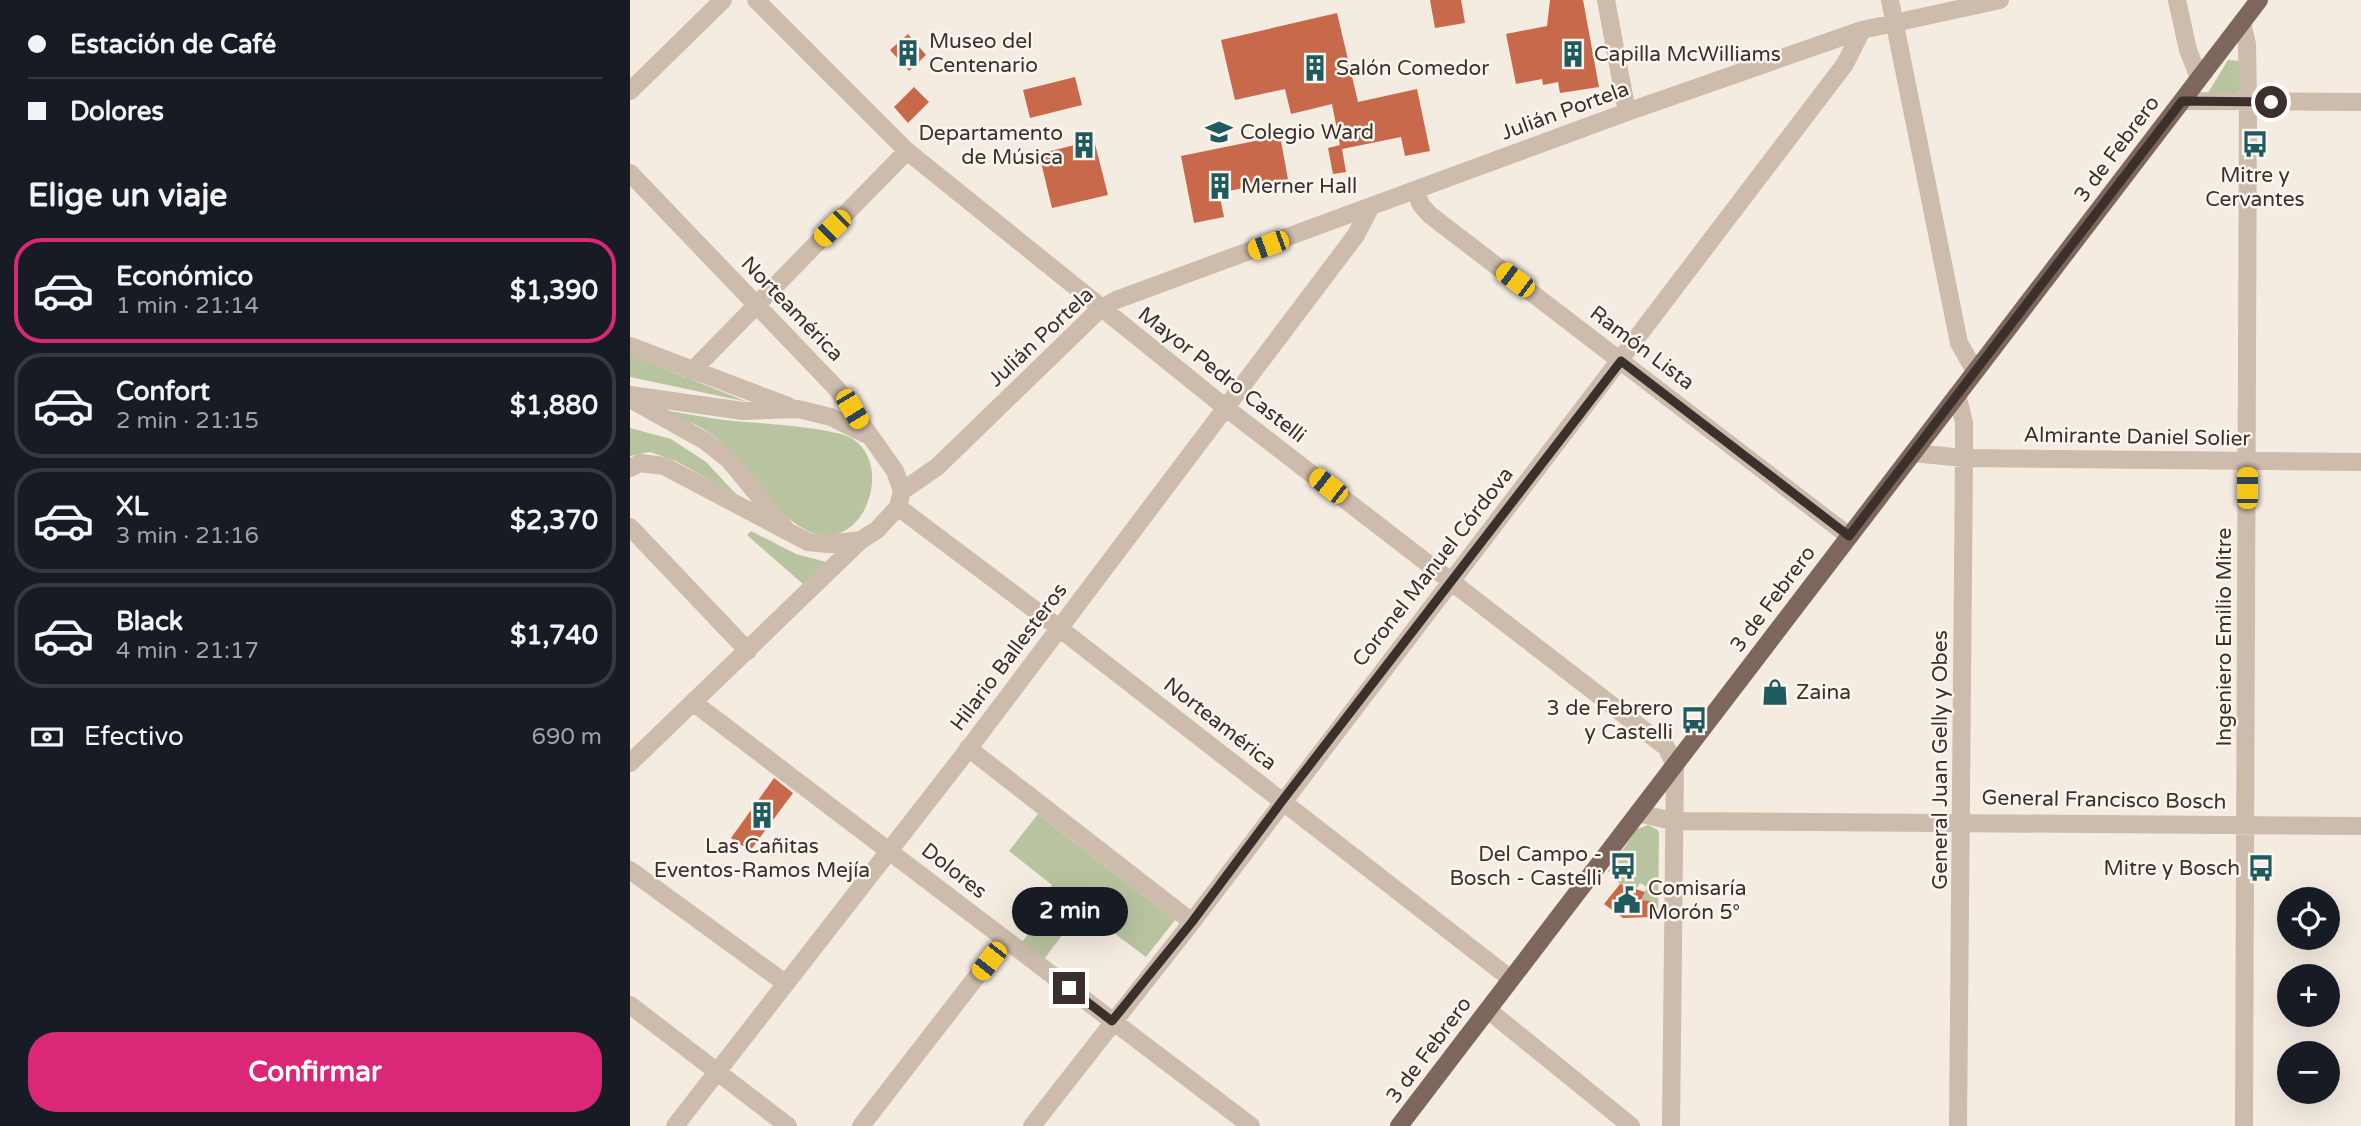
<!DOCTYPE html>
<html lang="es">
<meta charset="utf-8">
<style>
body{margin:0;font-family:"Varela Round",sans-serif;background:#20242c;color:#f1f3f6;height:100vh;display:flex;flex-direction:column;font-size:26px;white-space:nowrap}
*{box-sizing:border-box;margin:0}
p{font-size:23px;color:#9ea1a6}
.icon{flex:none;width:38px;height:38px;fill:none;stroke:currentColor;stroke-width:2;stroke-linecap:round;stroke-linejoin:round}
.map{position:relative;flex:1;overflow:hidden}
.drawer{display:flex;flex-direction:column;background:#171b24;width:630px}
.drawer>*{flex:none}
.banner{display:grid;align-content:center;height:154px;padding:0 28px;background:#171b24}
.buttons{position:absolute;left:1647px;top:887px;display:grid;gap:14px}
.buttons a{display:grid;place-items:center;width:63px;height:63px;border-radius:50%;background:#171b24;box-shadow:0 7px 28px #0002;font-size:35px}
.end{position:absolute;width:32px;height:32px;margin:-16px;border:9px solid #3b302b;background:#fff;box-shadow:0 0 0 4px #fff}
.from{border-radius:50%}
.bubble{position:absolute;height:49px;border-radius:24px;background:#171b24;box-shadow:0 7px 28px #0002;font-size:23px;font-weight:700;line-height:49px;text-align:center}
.car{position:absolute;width:21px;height:42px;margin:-21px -10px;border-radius:9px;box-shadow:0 0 5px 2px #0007;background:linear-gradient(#f5c518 24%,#345 0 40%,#f5c518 0 76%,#345 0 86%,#f5c518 0)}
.banner b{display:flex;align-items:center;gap:24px;height:66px;font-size:26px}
.banner b+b{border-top:2px solid #363941}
.banner i{width:18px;height:18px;background:#f1f3f6}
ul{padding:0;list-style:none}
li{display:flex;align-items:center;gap:21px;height:105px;margin:0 14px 10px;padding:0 14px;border:4px solid #363941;border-radius:28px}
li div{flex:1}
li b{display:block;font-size:26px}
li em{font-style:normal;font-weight:700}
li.active{border-color:#db2777}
li>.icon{width:63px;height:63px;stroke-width:1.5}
h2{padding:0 28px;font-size:32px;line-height:84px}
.pay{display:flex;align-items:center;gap:18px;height:77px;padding:0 28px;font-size:26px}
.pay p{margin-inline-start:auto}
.primary-button{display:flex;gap:14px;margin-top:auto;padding:14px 28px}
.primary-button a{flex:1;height:80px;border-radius:28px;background:#db2777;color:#fff;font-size:28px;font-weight:700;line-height:80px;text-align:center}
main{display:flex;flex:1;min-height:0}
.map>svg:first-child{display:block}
.green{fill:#b8c4a0}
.building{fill:#c8694b}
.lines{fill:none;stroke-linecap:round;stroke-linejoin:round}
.minor{stroke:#cdbbac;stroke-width:18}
.major{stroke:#7d675c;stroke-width:18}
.route{stroke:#3b302b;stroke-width:9}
.labels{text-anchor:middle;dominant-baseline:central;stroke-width:5;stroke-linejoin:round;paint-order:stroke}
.poi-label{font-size:21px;fill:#3b302b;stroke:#fbf5ee;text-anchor:start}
.street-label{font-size:21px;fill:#3b302b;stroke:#fbf5ee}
</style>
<main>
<section class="drawer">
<div class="banner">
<b><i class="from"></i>Estación de Café</b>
<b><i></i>Dolores</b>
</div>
<h2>Elige un viaje</h2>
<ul>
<li class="active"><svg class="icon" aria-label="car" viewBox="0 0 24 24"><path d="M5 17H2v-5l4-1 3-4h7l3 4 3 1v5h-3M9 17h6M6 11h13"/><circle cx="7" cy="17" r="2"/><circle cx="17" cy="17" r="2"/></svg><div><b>Económico</b><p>1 min · 21:14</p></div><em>$1,390</em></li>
<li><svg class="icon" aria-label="car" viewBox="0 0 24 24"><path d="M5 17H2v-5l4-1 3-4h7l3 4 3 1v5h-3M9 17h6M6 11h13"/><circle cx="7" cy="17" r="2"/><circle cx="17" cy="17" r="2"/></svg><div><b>Confort</b><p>2 min · 21:15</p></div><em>$1,880</em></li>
<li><svg class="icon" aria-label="car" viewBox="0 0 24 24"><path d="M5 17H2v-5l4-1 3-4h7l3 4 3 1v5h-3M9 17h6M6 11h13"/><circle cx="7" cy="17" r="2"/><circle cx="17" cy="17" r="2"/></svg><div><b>XL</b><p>3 min · 21:16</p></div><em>$2,370</em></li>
<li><svg class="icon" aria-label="car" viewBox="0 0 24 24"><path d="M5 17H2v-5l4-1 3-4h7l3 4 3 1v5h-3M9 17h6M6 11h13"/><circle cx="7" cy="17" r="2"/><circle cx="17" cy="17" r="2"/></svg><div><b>Black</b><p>4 min · 21:17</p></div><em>$1,740</em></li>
</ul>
<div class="pay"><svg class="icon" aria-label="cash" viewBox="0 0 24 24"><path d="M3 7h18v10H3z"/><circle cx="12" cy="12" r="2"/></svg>Efectivo<p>690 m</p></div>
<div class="primary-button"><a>Confirmar</a></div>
</section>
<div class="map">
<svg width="1731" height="1126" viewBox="0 0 1731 1126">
<rect width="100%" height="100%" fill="#f4ebe1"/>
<path class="green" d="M1598,60L1608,61L1612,65V87L1607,93L1576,96Z
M0,355L118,402L0,377Z
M28,409C47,412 67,416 86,419C114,423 202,426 223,439C264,466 234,551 183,533C146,520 116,463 85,437C70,424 46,417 28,409Z
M0,428L41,439L76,462L107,495L46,461L20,452L0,456Z
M121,531L166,554L196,562L173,584L117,535Z
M408,814L545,920L516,957L452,909L414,959L392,942L416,911L407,903L422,885L379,851Z
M1018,825L1028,830L1029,835L1028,918L1022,917V901L1011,900L1017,887L1010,883L1006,889L990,884L978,871L1007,829Z"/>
<path class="building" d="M800,0H831L835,23L805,28Z
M920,0H953L969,87L930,93L928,82L913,85L912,79L886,84L876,34L917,26Z
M707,13L728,102L787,89L800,151L775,156L771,137L712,149L716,172L703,174L698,148L710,145L702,104L661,114L655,89L605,100L591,40Z
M278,34L296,55L279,71L260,50Z
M445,77L452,105L400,118L393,90Z
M284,87L299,102L278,123L264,107Z
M650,136L658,179L589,193L594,217L564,223L551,156Z
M464,140L478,195L422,208L409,154Z
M144,778L163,793L120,851L101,838Z
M990,884L1015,892L1011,900L1022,901V917L993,918L974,904Z"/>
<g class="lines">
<path class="minor" d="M126,0L277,151L596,408L1036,747L1045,765L1041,1126
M976,0L997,112
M1260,0L1329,343L1345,371
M1547,0L1558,50L1569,78
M1612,23L1617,44L1618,101L1614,1126
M0,91L93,0
M1552,101L1731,102
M0,173L207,389L265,471L272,491L268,507L247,530L231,540L0,763
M785,190L791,205L800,215L1219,536
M0,346L158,406
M62,371L277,151
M0,395L113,411L168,409L201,417L235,434
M1327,395L1334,422V458L1328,1126
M0,399L75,441L99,460L156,529
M1283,453L1334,458L1731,462
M0,468L10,463L34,466L178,542L198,544L231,540
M272,491L307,467L470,309L486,300L997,112L1232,30L1370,0
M268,507L429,628L881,979
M0,527L118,651
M64,703L621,1126
M338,748L562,922
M1008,813L1042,821L1731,826
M0,870L155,983
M0,1005L158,1126
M858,1010L1001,1126
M45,1126L333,756L726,235L740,208
M231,1126L375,940
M402,1126L562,922L1215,64L1232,30"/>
<path class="major" d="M769,1126L1629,0"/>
</g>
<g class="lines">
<path class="route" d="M439,988L482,1021L562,922L652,801L991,361L1219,536L1552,101L1641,102"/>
</g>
<defs>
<symbol id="building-bare" viewBox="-9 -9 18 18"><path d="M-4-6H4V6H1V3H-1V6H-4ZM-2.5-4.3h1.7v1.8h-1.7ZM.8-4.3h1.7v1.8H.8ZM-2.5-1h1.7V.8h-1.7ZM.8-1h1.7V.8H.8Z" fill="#1f5a5e" stroke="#fbf5ee" stroke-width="2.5" paint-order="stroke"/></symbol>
<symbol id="school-bare" viewBox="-9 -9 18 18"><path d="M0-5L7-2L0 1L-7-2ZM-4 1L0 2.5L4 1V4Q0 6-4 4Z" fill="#1f5a5e" stroke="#fbf5ee" stroke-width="2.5" paint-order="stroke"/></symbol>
<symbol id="bus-bare" viewBox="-9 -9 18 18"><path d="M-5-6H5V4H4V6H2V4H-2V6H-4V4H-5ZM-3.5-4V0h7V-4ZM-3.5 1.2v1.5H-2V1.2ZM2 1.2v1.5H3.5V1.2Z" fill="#1f5a5e" stroke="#fbf5ee" stroke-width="2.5" paint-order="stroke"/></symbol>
<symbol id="shop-bare" viewBox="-9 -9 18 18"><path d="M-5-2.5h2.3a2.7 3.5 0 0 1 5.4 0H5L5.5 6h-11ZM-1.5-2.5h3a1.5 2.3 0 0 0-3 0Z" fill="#1f5a5e" stroke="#fbf5ee" stroke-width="2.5" paint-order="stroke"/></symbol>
<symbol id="civic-bare" viewBox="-9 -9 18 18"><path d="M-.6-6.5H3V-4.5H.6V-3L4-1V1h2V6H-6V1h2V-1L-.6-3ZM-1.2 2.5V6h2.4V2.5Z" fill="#1f5a5e" stroke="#fbf5ee" stroke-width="2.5" paint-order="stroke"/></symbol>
</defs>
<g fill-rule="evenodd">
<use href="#building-bare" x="259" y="34" width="38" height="38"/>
<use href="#building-bare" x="924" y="35" width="38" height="38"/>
<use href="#building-bare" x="666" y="49" width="38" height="38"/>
<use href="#school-bare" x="570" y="113" width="38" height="38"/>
<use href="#bus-bare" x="1606" y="125" width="38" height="38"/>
<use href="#building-bare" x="435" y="126" width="38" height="38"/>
<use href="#building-bare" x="571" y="167" width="38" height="38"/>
<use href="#shop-bare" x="1126" y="673" width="38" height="38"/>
<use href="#bus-bare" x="1045" y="701" width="38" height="38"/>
<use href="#building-bare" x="113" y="796" width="38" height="38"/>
<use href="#bus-bare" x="974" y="847" width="38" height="38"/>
<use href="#bus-bare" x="1612" y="849" width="38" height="38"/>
<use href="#civic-bare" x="978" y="881" width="38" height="38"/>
</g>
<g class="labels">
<g class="poi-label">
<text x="299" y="41">Museo del<tspan x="299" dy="24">Centenario</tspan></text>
<text x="964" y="54">Capilla McWilliams</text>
<text x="706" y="68">Salón Comedor</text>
<text x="610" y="132">Colegio Ward</text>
<text x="433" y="133" text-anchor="end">Departamento<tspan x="433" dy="24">de Música</tspan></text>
<text x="1625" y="175" text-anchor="middle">Mitre y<tspan x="1625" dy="24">Cervantes</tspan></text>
<text x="611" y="186">Merner Hall</text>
<text x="1166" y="692">Zaina</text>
<text x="1043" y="708" text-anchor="end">3 de Febrero<tspan x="1043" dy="24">y Castelli</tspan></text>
<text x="132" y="846" text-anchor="middle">Las Cañitas<tspan x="132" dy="24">Eventos-Ramos Mejía</tspan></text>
<text x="972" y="854" text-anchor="end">Del Campo -<tspan x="972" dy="24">Bosch - Castelli</tspan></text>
<text x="1610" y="868" text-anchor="end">Mitre y Bosch</text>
<text x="1018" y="888">Comisaría<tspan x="1018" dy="24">Morón 5°</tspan></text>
</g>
<g class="street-label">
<text transform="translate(935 111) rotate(-20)">Julián Portela</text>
<text transform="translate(1487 149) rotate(-53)">3 de Febrero</text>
<text transform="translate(162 309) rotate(46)">Norteamérica</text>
<text transform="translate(411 337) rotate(-43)">Julián Portela</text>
<text transform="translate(1012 348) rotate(37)">Ramón Lista</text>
<text transform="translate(592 375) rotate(38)">Mayor Pedro Castelli</text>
<text transform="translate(1507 437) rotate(1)">Almirante Daniel Solier</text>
<text transform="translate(803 567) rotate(-52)">Coronel Manuel Córdova</text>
<text transform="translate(1143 599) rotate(-53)">3 de Febrero</text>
<text transform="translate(1594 637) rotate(-90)">Ingeniero Emilio Mitre</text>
<text transform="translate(379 657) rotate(-53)">Hilario Ballesteros</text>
<text transform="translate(590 724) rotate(38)">Norteamérica</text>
<text transform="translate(1310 760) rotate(-90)">General Juan Gelly y Obes</text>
<text transform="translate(1474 800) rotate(1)">General Francisco Bosch</text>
<text transform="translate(324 871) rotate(38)">Dolores</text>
<text transform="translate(799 1050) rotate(-53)">3 de Febrero</text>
</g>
</g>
</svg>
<div class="buttons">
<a><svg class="icon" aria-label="locate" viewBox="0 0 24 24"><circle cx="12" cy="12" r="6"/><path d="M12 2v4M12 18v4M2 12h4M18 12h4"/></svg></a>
<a>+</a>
<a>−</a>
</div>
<i class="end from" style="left:1641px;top:102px"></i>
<i class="end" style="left:439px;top:988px"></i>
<div class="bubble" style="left:382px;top:887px;width:116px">2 min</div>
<i class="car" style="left:202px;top:228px;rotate:225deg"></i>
<i class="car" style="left:638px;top:245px;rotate:250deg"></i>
<i class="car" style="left:885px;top:280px;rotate:307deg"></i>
<i class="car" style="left:222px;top:409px;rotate:149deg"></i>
<i class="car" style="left:698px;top:486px;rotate:308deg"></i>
<i class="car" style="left:1617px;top:488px;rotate:0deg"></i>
<i class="car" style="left:359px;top:961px;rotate:218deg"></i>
</div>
</main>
